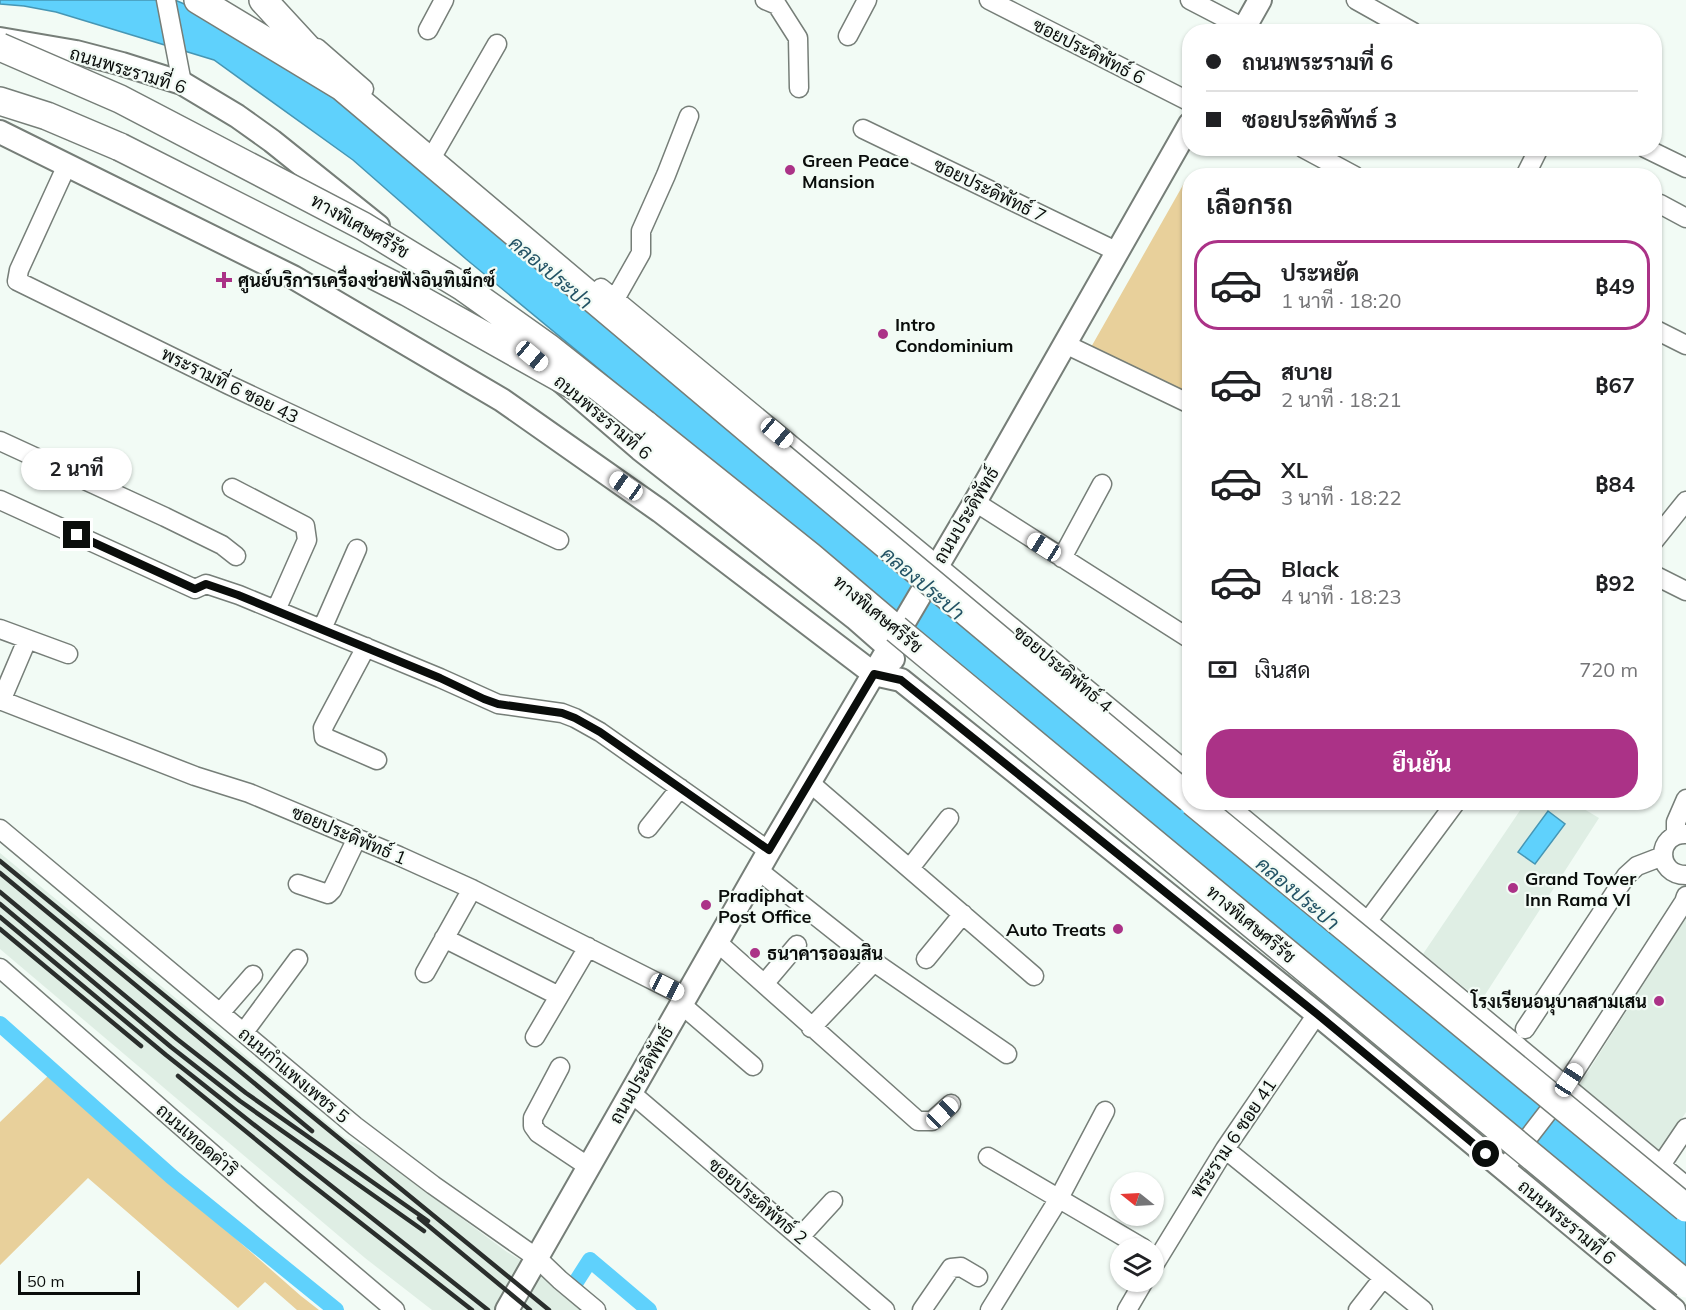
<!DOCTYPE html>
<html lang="th">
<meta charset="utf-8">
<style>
body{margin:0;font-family:Mulish,Sarabun,sans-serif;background:#f6f6f6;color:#202124;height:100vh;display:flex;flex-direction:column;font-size:22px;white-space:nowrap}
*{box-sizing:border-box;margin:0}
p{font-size:20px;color:#757577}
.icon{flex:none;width:33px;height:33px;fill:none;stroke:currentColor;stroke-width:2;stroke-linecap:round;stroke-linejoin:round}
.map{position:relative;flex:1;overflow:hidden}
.panel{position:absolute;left:1182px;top:168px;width:480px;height:642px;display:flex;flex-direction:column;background:#fff;border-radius:24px;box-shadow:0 2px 4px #0004}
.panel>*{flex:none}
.top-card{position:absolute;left:1182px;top:24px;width:480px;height:132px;border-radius:24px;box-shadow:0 2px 4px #0004;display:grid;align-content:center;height:132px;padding:0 24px;background:#fff}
.needle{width:39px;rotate:288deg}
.tools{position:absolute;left:1110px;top:1172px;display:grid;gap:12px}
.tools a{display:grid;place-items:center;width:54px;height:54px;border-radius:50%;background:#fff;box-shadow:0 2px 4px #0004;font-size:30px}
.scale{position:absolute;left:18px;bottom:15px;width:122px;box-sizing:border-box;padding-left:6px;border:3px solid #0a0d0b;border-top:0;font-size:16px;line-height:21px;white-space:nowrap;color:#0a0d0b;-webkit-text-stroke:4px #f2fbf5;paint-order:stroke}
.end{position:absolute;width:27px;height:27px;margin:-14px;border:8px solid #0a0d0b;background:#fff;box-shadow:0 0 0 3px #fff}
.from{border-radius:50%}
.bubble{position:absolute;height:42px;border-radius:21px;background:#fff;box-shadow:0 2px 4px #0004;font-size:20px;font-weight:700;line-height:42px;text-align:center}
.car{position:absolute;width:18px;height:36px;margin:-18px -9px;border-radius:8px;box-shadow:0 0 4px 2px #0007;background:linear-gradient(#fff 24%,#345 0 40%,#fff 0 76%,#345 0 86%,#fff 0)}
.top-card b{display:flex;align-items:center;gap:21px;height:57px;font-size:22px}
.top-card b+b{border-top:2px solid #e0e0e0}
.top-card i{width:15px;height:15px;background:#202124}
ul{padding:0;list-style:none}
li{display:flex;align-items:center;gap:18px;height:90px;margin:0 12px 9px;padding:0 12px;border:3px solid transparent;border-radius:24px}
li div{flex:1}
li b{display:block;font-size:22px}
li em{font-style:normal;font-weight:700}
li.active{border-color:#ab3287}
li>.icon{width:54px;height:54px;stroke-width:1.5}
h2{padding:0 24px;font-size:27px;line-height:72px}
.pay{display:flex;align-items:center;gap:15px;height:66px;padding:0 24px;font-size:22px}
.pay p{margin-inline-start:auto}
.action{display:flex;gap:12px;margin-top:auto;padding:12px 24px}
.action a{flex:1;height:69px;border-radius:24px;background:#ab3287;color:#fff;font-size:24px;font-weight:700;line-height:69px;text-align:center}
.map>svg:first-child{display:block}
.built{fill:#dfeee4}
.green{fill:#e8d09b}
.water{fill:#5fd1fc;stroke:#4696b4;stroke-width:1.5}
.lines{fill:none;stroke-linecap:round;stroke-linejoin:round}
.canal{stroke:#5fd1fc;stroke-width:16}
.minor-casing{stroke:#767e78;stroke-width:21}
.major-casing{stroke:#767e78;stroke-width:26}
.highway-casing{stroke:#767e78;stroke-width:30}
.minor{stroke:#fff;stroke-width:18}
.major{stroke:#fff;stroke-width:22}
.highway{stroke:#fff;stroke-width:27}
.rail{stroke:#2a2e2c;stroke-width:4.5}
.highway-bridge-casing{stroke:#767e78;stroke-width:30;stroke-linecap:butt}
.highway-bridge{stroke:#fff;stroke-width:27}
.route{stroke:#0a0d0b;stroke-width:8}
.poi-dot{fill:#ab3287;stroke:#f2fbf5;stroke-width:2}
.labels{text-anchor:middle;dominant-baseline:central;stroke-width:4.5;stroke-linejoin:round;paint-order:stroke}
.street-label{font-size:18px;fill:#0a0d0b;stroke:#f2fbf5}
.poi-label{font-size:18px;font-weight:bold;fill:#0a0d0b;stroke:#f2fbf5;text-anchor:start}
.water-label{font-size:20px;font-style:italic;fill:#235365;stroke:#f2fbf5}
</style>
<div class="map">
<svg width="1686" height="1310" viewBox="0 0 1686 1310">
<rect width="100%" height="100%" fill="#f2fbf5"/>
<path class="built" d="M1525,803H1574L1599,818L1481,1001L1423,954Z
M0,853L345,1138L371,1151L507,1252L555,1281L591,1310H432L365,1258L0,949Z
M1686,917V1112L1661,1153L1579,1086Z"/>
<path class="green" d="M1187,178L1189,179V395L1090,349Z
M49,1075L301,1296L319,1310H297L265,1282L238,1308L88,1178L0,1265V1122Z"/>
<path class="water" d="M0,0H175L229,23L380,128L1686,1217V1268L466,259L353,160L214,60L56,12L24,6L0,4Z
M1548,811L1565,824L1535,864L1518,852Z"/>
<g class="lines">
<path class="canal" d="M0,1024L172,1177L336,1310
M576,1282L590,1260L649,1310"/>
<defs>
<path id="minor" d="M166,0L182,83
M765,0L777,5L798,38L799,88
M989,0L1190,102
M1190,0L1244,28
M1356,0L1413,32
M428,30L444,0
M848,36L867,0
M317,48L364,89
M863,129L1116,251
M1303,148L1355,176
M1645,148L1686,168
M436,150L497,44
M67,165L19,270L17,281L229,385L559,540
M1525,176L1539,148
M1660,204L1686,218
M601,288L1190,774
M615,299L641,253V231L666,175L689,116
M1654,329L1686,345
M1065,344L1190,404
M0,441L165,517L222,545L236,556
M232,488L305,526L307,540L276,610
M0,500L195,589L206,584L239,595L440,678L498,704L562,713L575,718L600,732L769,851
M975,502L1190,639
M1654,541L1686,501
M1062,558L1102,484
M1654,575L1686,591
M0,629L68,654
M322,629L357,549
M366,647L326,722L323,728L324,737L377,760
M0,700L195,776L249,793L399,856L472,889L686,997
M1,701L27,640
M809,782L1034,976
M1224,802L1686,1186
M648,828L680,788
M0,829L355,1126L433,1185L537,1258L560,1280L596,1310
M1686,834C1656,833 1655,875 1686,875
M1676,835V822L1686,799
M910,868L949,818
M758,870L874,962L1007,1054
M298,884L328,894L332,890L357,838
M1367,922L1456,802
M444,938L559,996
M717,942L918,1121H932L951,1104
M926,959L963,914
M0,968L263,1198L395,1310
M425,973L472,889
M764,984L797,945
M682,1005L753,1066
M220,1013L253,975
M811,1028L874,962
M1525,1029L1626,876L1637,866L1663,856
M244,1032L298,959
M535,1037L588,947
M560,1067L533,1118V1126L538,1133L589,1167
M630,1092L885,1310
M1225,1149L1423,1310
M988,1157L1143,1248
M1661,1165L1686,1128
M1504,1169L1551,1108L1684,902L1686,896
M800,1237L833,1201
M1154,1265L1225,1149L1317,1014
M922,1310L951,1268L961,1267L978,1277
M990,1310L1058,1200L1105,1111
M1127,1310L1144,1281
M1358,1310L1383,1278"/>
<path id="major" d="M1242,32L1260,0
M0,39L76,52L122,64L182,83L237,116L272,141L378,226
M0,132L293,277L502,400L660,511L874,674L901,680L1317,1014L1674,1310
M561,381L640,449L855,618L888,647L893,659
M507,1310L769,851L975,502L1190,124"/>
<path id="highway" d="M198,0L342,87L780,456
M263,0L321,63
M0,101L47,116L120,147
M645,424L810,556L896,629"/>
</defs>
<use href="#minor" class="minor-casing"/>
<use href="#major" class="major-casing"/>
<use href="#highway" class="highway-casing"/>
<use href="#minor" class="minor"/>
<use href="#major" class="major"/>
<use href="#highway" class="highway"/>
<path class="rail" d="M0,861L549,1310
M0,873L312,1131
M0,892L177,1039L246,1093L428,1221
M0,904L171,1047L240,1101L424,1231
M0,917L166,1055L488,1310
M0,929L141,1046
M178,1076L298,1174L472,1310
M419,1218L530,1310"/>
<defs>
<path id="highway-bridge" d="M0,47L120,99L363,226L463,287L549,348L645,424
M120,147L407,292L578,388
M780,456L1190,799
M896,629L1686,1284
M1193,802L1686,1208"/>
</defs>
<use href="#highway-bridge" class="highway-bridge-casing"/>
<use href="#highway-bridge" class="highway-bridge"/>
</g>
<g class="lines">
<path class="route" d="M77,535L195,589L206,584L238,595L440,678L484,699L498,704L562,713L575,718L600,732L769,850L874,674L901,680L1317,1014L1486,1154"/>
</g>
<g class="poi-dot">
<circle cx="790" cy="170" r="6"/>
<path d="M221 271h6v6h6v6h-6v6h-6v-6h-6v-6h6z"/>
<circle cx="883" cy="334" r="6"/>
<circle cx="1513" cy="888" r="6"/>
<circle cx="706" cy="905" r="6"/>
<circle cx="1118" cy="929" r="6"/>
<circle cx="755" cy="953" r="6"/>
<circle cx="1659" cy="1001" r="6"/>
</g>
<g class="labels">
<g class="street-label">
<text transform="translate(1089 51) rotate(27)">ซอยประดิพัทธ์ 6</text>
<text transform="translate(128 70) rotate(17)">ถนนพระรามที่ 6</text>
<text transform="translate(990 190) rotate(26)">ซอยประดิพัทธ์ 7</text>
<text transform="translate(360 226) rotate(30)">ทางพิเศษศรีรัช</text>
<text transform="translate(230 385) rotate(26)">พระรามที่ 6 ซอย 43</text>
<text transform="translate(603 417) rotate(40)">ถนนพระรามที่ 6</text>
<text transform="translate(966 515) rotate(-59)">ถนนประดิพัทธ์</text>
<text transform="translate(878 614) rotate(40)">ทางพิเศษศรีรัช</text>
<text transform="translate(1063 669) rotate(40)">ซอยประดิพัทธ์ 4</text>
<text transform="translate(349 835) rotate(23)">ซอยประดิพัทธ์ 1</text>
<text transform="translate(1251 924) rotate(40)">ทางพิเศษศรีรัช</text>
<text transform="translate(294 1075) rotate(40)">ถนนกำแพงเพชร 5</text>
<text transform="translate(641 1075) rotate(-60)">ถนนประดิพัทธ์</text>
<text transform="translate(1233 1138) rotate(-56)">พระราม 6 ซอย 41</text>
<text transform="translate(197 1140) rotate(41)">ถนนเทอดดำริ</text>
<text transform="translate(758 1201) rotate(40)">ซอยประดิพัทธ์ 2</text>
<text transform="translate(1567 1222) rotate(40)">ถนนพระรามที่ 6</text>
</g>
<g class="poi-label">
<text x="802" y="160">Green Peace<tspan x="802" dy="21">Mansion</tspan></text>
<text x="238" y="280">ศูนย์บริการเครื่องช่วยฟังอินทิเม็กซ์</text>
<text x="895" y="324">Intro<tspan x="895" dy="21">Condominium</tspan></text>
<text x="1525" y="878">Grand Tower<tspan x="1525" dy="21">Inn Rama VI</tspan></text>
<text x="718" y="895">Pradiphat<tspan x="718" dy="21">Post Office</tspan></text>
<text x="1106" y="929" text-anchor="end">Auto Treats</text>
<text x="767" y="953">ธนาคารออมสิน</text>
<text x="1647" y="1001" text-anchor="end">โรงเรียนอนุบาลสามเสน</text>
</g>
<g class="water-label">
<text transform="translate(551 272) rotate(40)">คลองประปา</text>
<text transform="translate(923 583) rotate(40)">คลองประปา</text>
<text transform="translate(1298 893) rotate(40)">คลองประปา</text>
</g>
</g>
</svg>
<div class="tools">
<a><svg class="needle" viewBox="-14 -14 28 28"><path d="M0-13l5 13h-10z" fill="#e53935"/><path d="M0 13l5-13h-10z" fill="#757577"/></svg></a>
<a><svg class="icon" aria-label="layers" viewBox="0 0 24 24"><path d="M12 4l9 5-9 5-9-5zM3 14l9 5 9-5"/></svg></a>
</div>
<div class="scale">50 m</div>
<i class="end from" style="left:1486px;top:1154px"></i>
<i class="end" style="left:77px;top:535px"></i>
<div class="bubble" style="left:21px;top:448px;width:111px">2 นาที</div>
<i class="car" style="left:532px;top:356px;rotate:130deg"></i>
<i class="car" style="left:777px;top:433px;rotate:130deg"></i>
<i class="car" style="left:626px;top:486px;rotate:305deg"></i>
<i class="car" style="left:1044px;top:547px;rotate:302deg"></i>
<i class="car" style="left:667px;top:987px;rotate:117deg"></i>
<i class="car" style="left:1569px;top:1080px;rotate:33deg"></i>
<i class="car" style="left:942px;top:1113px;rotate:46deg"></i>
<div class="top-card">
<b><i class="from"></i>ถนนพระรามที่ 6</b>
<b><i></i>ซอยประดิพัทธ์ 3</b>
</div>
<section class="panel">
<h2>เลือกรถ</h2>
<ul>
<li class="active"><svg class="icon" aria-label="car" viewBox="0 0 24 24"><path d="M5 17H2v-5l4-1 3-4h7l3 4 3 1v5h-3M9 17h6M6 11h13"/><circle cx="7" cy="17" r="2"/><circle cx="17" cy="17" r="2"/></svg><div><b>ประหยัด</b><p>1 นาที · 18:20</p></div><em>฿49</em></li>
<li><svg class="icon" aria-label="car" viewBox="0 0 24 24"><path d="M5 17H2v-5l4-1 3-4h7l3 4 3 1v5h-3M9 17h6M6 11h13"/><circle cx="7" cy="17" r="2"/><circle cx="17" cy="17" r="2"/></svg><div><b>สบาย</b><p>2 นาที · 18:21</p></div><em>฿67</em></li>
<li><svg class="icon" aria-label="car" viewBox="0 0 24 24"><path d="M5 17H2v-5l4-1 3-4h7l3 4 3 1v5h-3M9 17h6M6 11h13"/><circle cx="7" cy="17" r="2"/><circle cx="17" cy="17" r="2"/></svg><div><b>XL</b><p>3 นาที · 18:22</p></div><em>฿84</em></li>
<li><svg class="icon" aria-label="car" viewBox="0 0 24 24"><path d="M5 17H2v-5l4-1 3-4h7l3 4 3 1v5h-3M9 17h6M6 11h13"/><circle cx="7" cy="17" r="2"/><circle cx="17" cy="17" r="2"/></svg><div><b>Black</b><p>4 นาที · 18:23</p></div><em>฿92</em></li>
</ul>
<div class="pay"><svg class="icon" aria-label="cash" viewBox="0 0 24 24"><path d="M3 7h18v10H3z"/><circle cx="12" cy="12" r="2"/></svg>เงินสด<p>720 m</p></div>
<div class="action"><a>ยืนยัน</a></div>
</section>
</div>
